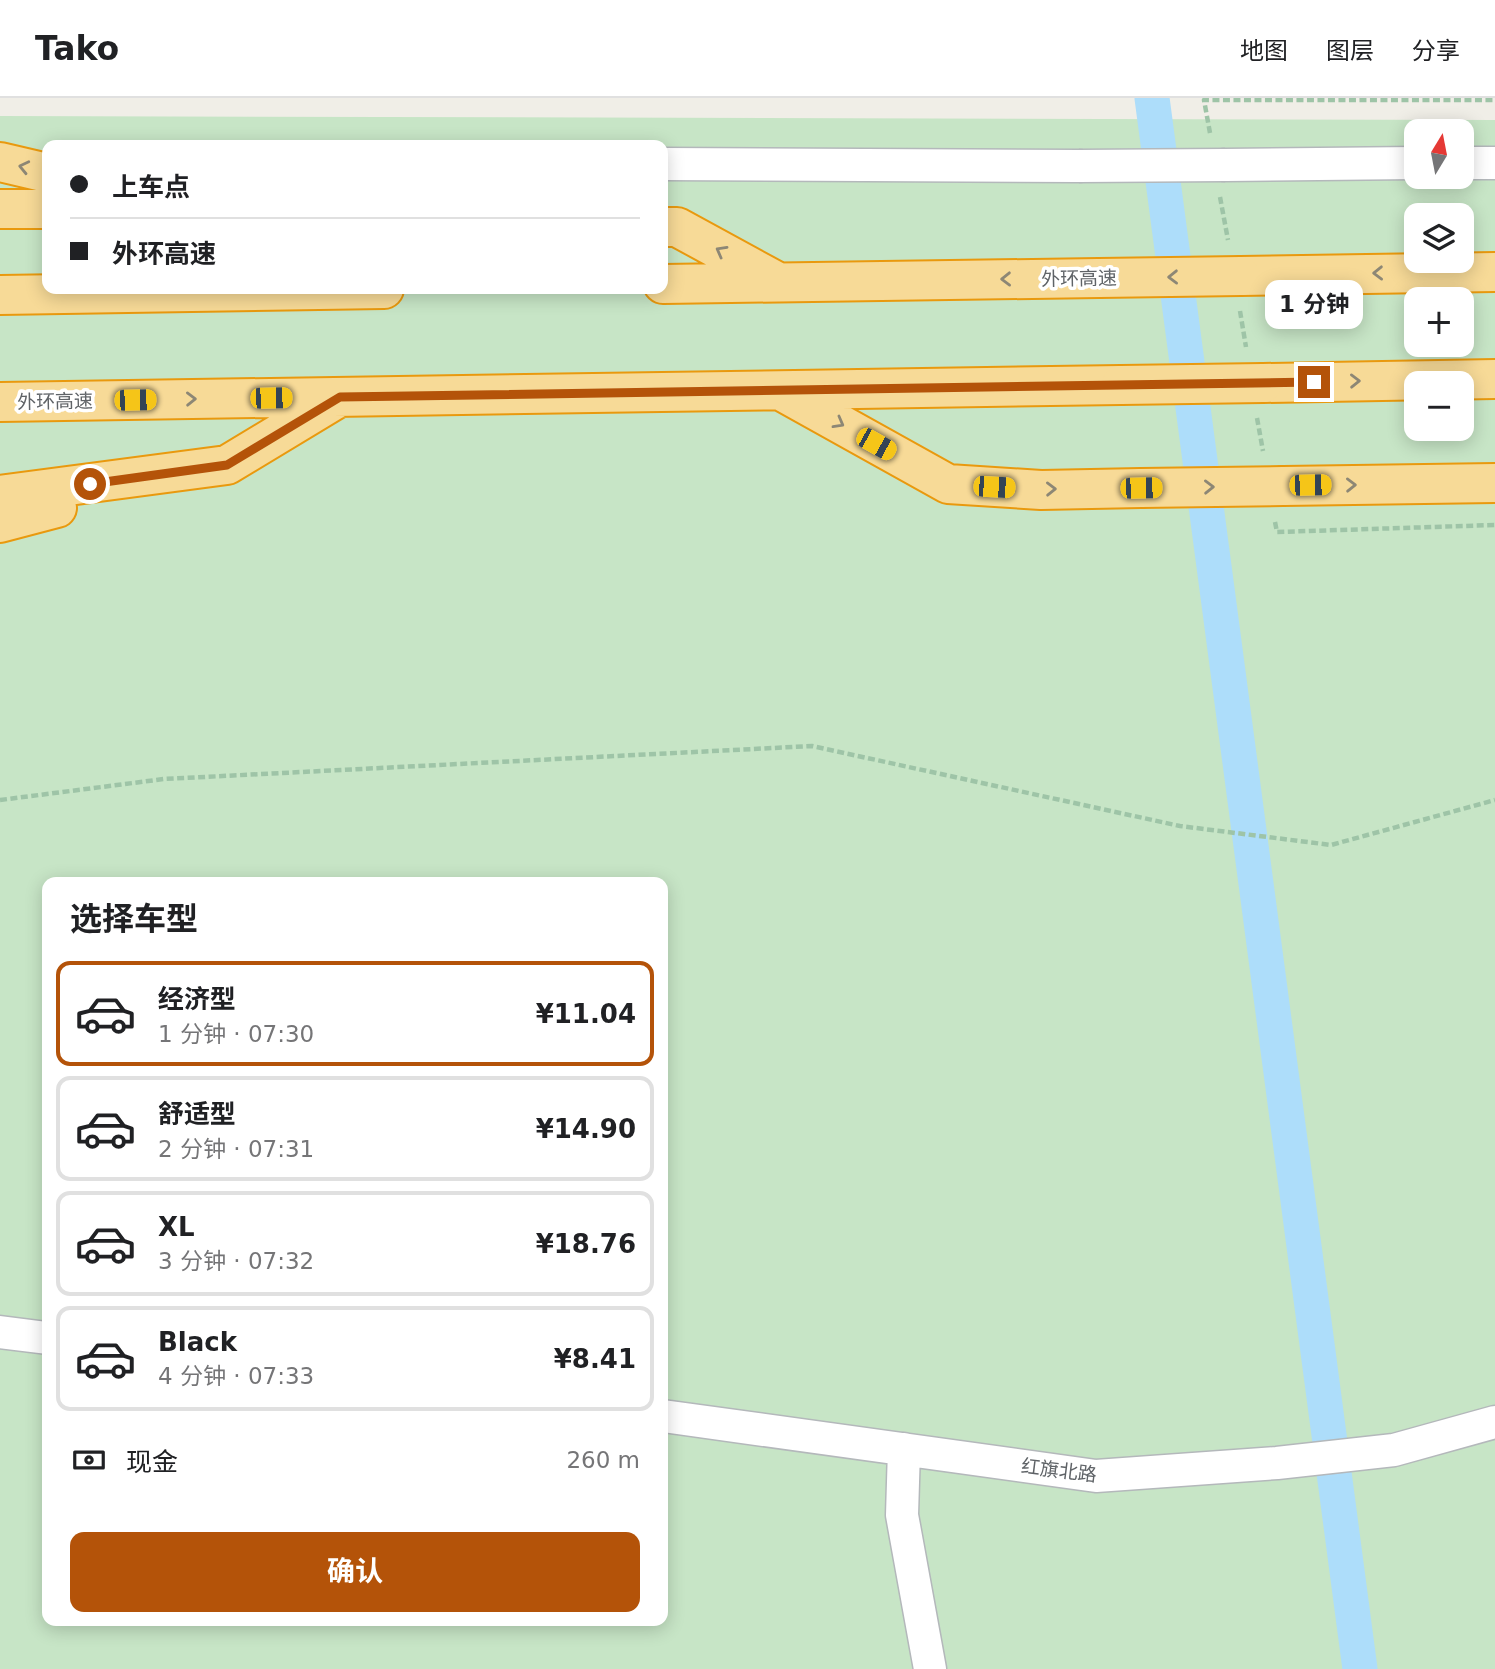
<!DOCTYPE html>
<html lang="zh">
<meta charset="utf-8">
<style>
body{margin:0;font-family:"DejaVu Sans","Noto Sans SC",sans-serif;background:#f2f2f2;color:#202124;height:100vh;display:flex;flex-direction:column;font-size:26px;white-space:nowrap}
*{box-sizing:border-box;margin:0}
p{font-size:23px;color:#757577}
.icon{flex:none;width:38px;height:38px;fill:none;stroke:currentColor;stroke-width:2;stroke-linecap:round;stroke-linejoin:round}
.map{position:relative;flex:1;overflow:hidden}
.details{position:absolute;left:42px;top:779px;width:626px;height:749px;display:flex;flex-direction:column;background:#fff;border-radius:14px;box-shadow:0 4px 18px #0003}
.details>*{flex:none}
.top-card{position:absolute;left:42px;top:42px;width:626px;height:154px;border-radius:14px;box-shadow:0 4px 18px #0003;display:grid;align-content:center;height:154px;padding:0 28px;background:#fff}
.needle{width:46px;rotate:10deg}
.tools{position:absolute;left:1404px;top:21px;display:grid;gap:14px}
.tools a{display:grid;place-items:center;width:70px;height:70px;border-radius:14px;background:#fff;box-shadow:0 4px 18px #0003;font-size:35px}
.end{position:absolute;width:32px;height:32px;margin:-16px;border:9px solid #b45309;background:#fff;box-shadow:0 0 0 4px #fff}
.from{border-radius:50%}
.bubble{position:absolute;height:49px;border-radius:14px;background:#fff;box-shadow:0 4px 18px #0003;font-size:23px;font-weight:700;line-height:49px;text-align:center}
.car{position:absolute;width:21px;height:42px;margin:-21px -10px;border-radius:9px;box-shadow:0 0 5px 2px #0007;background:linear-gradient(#f5c518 24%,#345 0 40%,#f5c518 0 76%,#345 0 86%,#f5c518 0)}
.top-card b{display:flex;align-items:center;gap:24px;height:66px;font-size:26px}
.top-card b+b{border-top:2px solid #e0e0e0}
.top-card i{width:18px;height:18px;background:#202124}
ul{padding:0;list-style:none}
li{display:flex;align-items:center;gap:21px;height:105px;margin:0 14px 10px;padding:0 14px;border:4px solid #e0e0e0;border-radius:14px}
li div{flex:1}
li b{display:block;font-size:26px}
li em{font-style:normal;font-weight:700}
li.current{border-color:#b45309}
li>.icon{width:63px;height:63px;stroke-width:1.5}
h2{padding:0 28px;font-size:32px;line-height:84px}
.pay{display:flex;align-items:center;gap:18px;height:77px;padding:0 28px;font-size:26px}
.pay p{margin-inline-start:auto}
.cta{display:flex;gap:14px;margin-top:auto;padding:14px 28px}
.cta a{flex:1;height:80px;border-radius:14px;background:#b45309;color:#fff;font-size:28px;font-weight:700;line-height:80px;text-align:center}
header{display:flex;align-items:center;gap:42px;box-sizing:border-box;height:98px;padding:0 35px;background:#fff;border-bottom:2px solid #e0e0e0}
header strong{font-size:33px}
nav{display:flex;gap:38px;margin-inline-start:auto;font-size:24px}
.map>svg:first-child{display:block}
.green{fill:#c7e5c6;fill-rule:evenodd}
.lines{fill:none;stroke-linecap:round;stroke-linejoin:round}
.canal{stroke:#adddfa;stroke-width:35}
.minor-casing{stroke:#b4b8bb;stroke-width:35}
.highway-casing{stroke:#e9990e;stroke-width:42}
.path{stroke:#9ec4a7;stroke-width:4.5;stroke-dasharray:7 3.5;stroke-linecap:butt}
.minor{stroke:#fff;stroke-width:32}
.highway{stroke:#f7da97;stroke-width:38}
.minor-bridge-casing{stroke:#b4b8bb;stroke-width:35;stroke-linecap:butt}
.highway-bridge-casing{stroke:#e9990e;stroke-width:42;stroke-linecap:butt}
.minor-bridge{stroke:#fff;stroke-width:32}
.highway-bridge{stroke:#f7da97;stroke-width:38}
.oneway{stroke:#8d8775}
.route{stroke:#b45309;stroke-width:9}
.labels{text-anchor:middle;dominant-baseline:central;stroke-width:7;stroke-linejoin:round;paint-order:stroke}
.street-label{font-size:19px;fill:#5f6367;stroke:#fff}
</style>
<header>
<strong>Tako</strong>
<nav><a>地图</a><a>图层</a><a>分享</a></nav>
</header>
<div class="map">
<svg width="1495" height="1571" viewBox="0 0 1495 1571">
<rect width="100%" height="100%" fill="#f0eee7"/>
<path class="green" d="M0,18L1495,22V1571H0ZM1416,33H1461V79H1416ZM47,47H663V191H47ZM1416,117H1461V163H1416ZM1416,201H1461V247H1416ZM1416,285H1461V331H1416ZM47,784H663V1522H47Z"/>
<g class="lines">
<path class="canal" d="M1152,0L1360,1571"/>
<defs>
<path id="minor" d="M1461,65H1495
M663,66L1079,68
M1225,67L1416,65
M0,1234L47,1240
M663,1318L1096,1378L1277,1365L1394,1352L1495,1324
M904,1351L902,1417L930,1571"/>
<path id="highway" d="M0,64L47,75
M0,111H47
M663,129H677L776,183
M1241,178L1495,174
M663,186L1099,180
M0,197L384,191
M1263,285L1495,281
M781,293L948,386L1041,392L1141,390
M0,304L1121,287
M1283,388L1495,385
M0,397L227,367L338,300
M0,425L57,410"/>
</defs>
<use href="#minor" class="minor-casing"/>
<use href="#highway" class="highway-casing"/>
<path class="path" d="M1210,35L1204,2H1495
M1220,99L1228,142
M1240,213L1246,249
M1257,320L1263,353
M1275,424L1277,434L1495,427
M0,702L164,681L812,648L1180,728L1331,747L1495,702"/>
<use href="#minor" class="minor"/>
<use href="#highway" class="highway"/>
<defs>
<path id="minor-bridge" d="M1079,68L1225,67"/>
<path id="highway-bridge" d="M1099,180L1241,178
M1121,287L1263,285
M1141,390L1283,388"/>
</defs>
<use href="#minor-bridge" class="minor-bridge-casing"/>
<use href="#highway-bridge" class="highway-bridge-casing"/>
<use href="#minor-bridge" class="minor-bridge"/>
<use href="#highway-bridge" class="highway-bridge"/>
</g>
<defs><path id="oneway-chevron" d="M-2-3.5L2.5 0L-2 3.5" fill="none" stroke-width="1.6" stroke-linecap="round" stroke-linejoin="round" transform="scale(1.75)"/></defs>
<g class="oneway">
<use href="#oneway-chevron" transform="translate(24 69) rotate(-167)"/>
<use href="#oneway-chevron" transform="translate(721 153) rotate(-151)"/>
<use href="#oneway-chevron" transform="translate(1378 175) rotate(179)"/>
<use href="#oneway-chevron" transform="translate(1173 179) rotate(179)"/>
<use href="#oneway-chevron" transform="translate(1006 181) rotate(179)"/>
<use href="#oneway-chevron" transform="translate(1355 283) rotate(-1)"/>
<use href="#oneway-chevron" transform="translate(191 301) rotate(-1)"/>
<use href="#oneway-chevron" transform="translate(839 325) rotate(29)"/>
<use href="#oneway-chevron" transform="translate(1351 387) rotate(-1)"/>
<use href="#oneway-chevron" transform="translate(1209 389) rotate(-1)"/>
<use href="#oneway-chevron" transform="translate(1051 391) rotate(-1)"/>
</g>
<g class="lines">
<path class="route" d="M90,386L227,367L340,299L1314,284"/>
</g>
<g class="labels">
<g class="street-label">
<text transform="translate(1079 180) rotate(-1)">外环高速</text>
<text transform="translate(55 303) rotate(-1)">外环高速</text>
<text transform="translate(1059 1372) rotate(7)">红旗北路</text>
</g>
</g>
</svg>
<div class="tools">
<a><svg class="needle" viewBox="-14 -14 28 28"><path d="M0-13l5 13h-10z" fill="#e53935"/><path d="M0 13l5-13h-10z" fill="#757577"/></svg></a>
<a><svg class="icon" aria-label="layers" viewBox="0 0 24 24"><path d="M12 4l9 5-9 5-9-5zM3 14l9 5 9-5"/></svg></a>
<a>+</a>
<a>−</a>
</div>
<i class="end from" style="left:90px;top:386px"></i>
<i class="end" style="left:1314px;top:284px"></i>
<div class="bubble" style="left:1265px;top:182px;width:98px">1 分钟</div>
<i class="car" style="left:271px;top:300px;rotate:89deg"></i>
<i class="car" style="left:135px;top:302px;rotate:89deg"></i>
<i class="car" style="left:876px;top:346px;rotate:119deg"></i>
<i class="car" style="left:1310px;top:387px;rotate:89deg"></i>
<i class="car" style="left:994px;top:389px;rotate:93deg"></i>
<i class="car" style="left:1141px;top:390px;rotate:89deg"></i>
<div class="top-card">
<b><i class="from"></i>上车点</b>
<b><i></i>外环高速</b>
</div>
<section class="details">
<h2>选择车型</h2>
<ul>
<li class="current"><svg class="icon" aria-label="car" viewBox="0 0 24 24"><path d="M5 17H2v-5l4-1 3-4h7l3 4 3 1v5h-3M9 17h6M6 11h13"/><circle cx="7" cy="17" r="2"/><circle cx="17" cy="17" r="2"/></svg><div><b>经济型</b><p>1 分钟 · 07:30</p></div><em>¥11.04</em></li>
<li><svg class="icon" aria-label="car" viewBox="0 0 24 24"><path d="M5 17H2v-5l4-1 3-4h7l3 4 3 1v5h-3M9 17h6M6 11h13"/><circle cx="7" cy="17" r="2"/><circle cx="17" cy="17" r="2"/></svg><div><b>舒适型</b><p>2 分钟 · 07:31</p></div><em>¥14.90</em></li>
<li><svg class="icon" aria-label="car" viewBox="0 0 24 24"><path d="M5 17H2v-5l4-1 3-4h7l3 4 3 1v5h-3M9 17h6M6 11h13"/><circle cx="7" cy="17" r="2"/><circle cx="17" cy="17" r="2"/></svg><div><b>XL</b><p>3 分钟 · 07:32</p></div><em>¥18.76</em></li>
<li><svg class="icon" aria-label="car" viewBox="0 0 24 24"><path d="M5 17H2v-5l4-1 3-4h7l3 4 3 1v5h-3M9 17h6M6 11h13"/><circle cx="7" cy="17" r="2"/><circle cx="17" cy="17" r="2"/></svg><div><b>Black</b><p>4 分钟 · 07:33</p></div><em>¥8.41</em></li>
</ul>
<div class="pay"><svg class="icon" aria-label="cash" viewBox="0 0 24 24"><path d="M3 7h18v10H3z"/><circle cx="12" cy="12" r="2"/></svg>现金<p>260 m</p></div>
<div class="cta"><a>确认</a></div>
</section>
</div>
